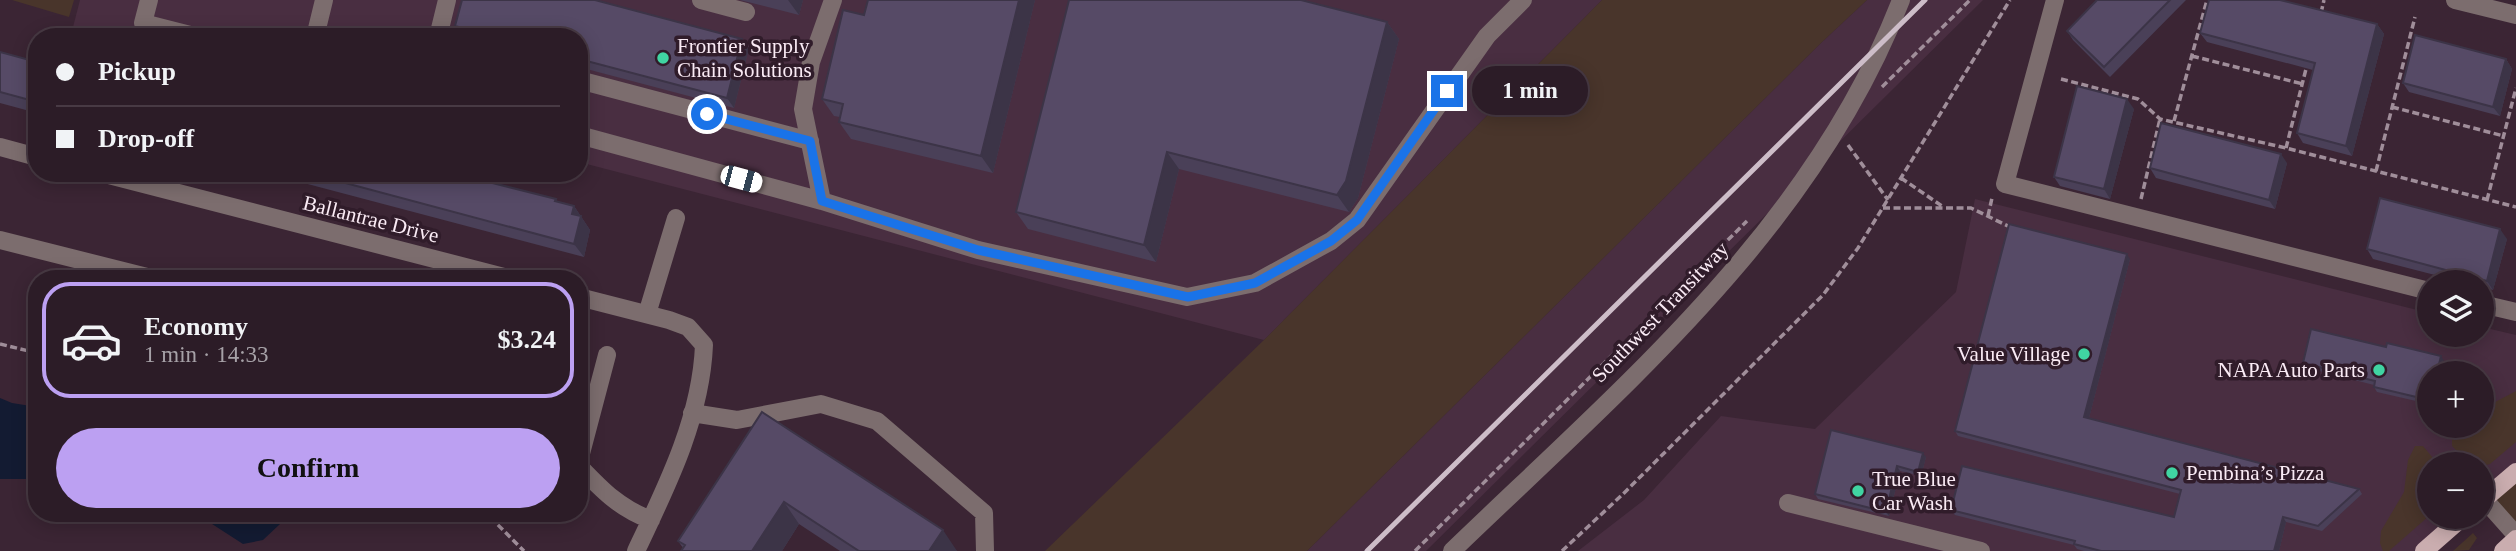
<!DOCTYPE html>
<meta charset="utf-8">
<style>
body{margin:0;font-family:Georgia,serif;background:#34252f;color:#f1f3f6;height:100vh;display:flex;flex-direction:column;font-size:26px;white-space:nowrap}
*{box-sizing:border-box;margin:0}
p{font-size:23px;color:#a6a1a7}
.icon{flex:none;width:38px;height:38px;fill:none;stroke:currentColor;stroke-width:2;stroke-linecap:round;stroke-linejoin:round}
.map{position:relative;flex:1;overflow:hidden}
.panel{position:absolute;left:28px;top:270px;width:560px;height:252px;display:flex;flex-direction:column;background:#2c1c27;border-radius:28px;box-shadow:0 4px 18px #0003,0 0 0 2px #483a44}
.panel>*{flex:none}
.banner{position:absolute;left:28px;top:28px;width:560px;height:154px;border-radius:28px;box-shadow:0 4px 18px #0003,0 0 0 2px #483a44;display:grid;align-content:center;height:154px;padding:0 28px;background:#2c1c27}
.controls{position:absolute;left:2417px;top:270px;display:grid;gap:14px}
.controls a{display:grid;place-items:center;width:77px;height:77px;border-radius:50%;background:#2c1c27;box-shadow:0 4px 18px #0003,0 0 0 2px #483a44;font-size:35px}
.end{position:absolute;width:32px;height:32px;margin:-16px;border:9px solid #1a73e8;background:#fff;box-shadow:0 0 0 4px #fff}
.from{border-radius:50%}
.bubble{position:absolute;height:49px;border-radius:24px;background:#2c1c27;box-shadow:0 4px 18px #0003,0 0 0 2px #483a44;font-size:23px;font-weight:700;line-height:49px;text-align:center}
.car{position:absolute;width:21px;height:42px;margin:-21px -10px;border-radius:9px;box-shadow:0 0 5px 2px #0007;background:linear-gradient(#fff 24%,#345 0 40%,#fff 0 76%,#345 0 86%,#fff 0)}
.banner b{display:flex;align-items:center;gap:24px;height:66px;font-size:26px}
.banner b+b{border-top:2px solid #483a44}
.banner i{width:18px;height:18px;background:#f1f3f6}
ul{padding:12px 0 0;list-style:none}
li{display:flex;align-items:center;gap:21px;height:116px;margin:0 14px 10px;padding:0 14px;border:4px solid transparent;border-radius:28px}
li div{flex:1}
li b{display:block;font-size:26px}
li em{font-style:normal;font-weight:700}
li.on{border-color:#bca0f2}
li>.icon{width:63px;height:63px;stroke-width:1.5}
.cta{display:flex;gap:14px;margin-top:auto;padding:14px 28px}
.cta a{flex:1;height:80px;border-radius:42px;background:#bca0f2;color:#111;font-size:28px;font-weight:700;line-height:80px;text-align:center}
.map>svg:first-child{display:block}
.built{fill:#492e41;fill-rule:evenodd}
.green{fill:#49352b}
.water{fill:#131b32}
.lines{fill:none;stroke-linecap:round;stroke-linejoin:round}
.path{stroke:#a08e9a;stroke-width:3.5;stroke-dasharray:7 3.5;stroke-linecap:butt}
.minor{stroke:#7c6d6e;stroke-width:18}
.major{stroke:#caadaf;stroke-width:18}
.rail{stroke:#cdbdc8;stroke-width:5}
.wall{fill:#4a4058}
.shaded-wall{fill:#3c3447}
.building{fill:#564a66;stroke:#3c3447;stroke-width:2}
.route{stroke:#1a73e8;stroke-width:9}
.poi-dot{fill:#40d4a2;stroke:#301c2a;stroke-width:2.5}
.labels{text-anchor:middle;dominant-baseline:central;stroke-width:7;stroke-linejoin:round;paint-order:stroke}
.poi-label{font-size:21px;fill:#faebf5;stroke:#301c2a;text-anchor:start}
.street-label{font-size:21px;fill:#faebf5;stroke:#301c2a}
</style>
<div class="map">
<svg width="2516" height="551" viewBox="0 0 2516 551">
<rect width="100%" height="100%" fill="#3b2534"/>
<path class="built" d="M80,0H1602L1264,340L579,162V37H93L72,31Z
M1867,0H1983L1426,551H1307L1822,42Z
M1975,199L2429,313V334H2482V327L2516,335V472L2482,501V464H2429V516H2463L2421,551H1578L1644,500L1721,416L1815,429L1956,292ZM2429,373H2482V425H2429Z"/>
<path class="green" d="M12,0H74L69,17Z
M1602,0H1867L1822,42L1307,551H1045L1264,340Z
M2516,391V442L2490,464L2482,466V464H2470L2452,446V434L2461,425H2482V409Z
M2415,446H2423L2438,464H2429V516L2389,551H2383L2380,543L2381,531L2404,492L2408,460Z
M2516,472V535L2484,499Z
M2473,533L2477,538L2469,550L2453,551Z"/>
<path class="water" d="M0,398L12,403L37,407V479H0Z
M195,513H281L280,524L263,540L243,544Z"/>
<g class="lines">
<path class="path" d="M2321,13L2324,0
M2192,56L2303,84
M2061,79L2138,99L2160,119L2286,148L2516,207
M1882,87L1970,0
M2392,107L2504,136
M2174,121L2207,0
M1848,145L1888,200
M2286,148L2307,65
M2376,171L2415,17
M1901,178L1942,206
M2141,199L2160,119
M2487,200L2516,88
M1883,208H1971L2012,228
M1988,216L1992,198
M0,344L37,353
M481,513L490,517L524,551
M1415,551L1747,221
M1562,551L1623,494L1823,295L1858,248L2010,0"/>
<path class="minor" d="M149,0L143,23L198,37
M701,0L746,12
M2055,0L2005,184L2429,291
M2455,0L2516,15
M315,37L324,0
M438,37L447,0
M579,80L810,141
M579,135L822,201L978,250L1187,297L1255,283L1331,241L1357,220L1487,36L1523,0
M0,147L37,157
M101,173L508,278
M822,201L803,109L811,62L833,0
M0,240L151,278
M579,297L669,320L688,327L704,345C701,418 667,486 636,551
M2482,304L2516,312
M647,314L676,218
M692,413L737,420L821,404L877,421L984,513L985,551
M579,461L607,355
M579,466C602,490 619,508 651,520
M2484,499L2516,535
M1788,503L1981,551
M1452,551C1623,386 1813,228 1901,0"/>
<path class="major" d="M2482,501L2516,472
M2424,551L2464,516
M2503,551L2516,539"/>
<path class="rail" d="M1367,551L1925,0"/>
</g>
<path class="wall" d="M740,0H803L799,15Z
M1035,0L993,173L851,139L839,122L840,117L834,116L822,99L864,15Z
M2097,0H2186L2110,77L2073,40L2067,31Z
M1387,22L1399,39L1358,198L1349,212L1179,169L1156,262L1028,229L1016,212Z
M2377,24L2384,34L2352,156L2303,143L2297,133L2313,70L2207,42L2200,33Z
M455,26L742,39L749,48L734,108L579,67V37H465L461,36Z
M0,52L37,62V113L0,103Z
M2506,59L2512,69L2500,116L2409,92L2403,83Z
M2134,109L2110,199L2060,186L2054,177Z
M2287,163L2275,209L2156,178L2150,168Z
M266,173H421L556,199L557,202L574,206L590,230L584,257Z
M2507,239L2493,290L2482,287V282H2462L2373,259L2367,249Z
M2130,259L2089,418L2359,489L2362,494L2322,531L2286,522L2279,551H2084L2077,549L2074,545L1955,515L1951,510L2174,517L2180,494L1958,436L1955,431Z
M2444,361L2442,373H2429V404L2377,392L2374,387V385L2307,368L2303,363Z
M762,412L957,551H840L799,524L782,551H681L683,548L678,541Z
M1831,430L1926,457L1921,476L1900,471L1889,516L1818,499L1815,494Z"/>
<path class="shaded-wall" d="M788,0H803L799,15Z
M1019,0H1035L993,173L981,156Z
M1387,22L1399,39L1358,198L1349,212L1337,195Z
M2377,24L2384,34L2352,156L2346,146Z
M742,39L749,48L734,108L727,98Z
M2506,59L2512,69L2500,116L2493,107Z
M2127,99L2134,109L2110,199L2104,189Z
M1167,152L1179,169L1156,262L1144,245Z
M2281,154L2287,163L2275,209L2269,200Z
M574,206L590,230L584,257L574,244L572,214Z
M2500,229L2507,239L2493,290L2487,281Z
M2127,254L2130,259L2088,422L2084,417Z
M2441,356L2444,361L2442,373H2437Z
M1923,453L1926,457L1921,476L1918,472Z
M1897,466L1900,471L1889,516L1886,512Z
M784,502L799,524L782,551H752Z
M2283,517L2286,522L2279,551H2274Z
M943,530L957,551H929Z"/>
<path class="building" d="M462,0H595L742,39L727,98L579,59V37H494L455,26Z
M868,0H1019L981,156L839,122L843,104L822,99L843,10L864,15Z
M1069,0H1301L1387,22L1346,181L1337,195L1167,152L1144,245L1016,212Z
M2097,0H2170L2104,67L2067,31Z
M2209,0H2280L2377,24L2346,146L2297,133L2315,63L2200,33Z
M2415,35L2506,59L2493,107L2403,83Z
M0,52L37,62V102L0,92Z
M2077,86L2127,99L2104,189L2054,177Z
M2161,123L2281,154L2269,200L2150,168Z
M308,173H421L451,179L453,173L556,199L555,201L574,206L572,214L581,216L574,244Z
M2380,198L2500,229L2487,281L2367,249Z
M2009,224L2127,254L2084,417L2359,489L2318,526L2283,517L2274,551H2101L2074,544L2075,541L1951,510L1962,466L2174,517L2181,490L1955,431Z
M2311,329L2386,347L2387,343L2441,356L2437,373H2429V400L2374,387L2375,381L2303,363Z
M762,412L943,530L929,551H859L784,502L752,551H681L685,545L678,541Z
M1831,430L1923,453L1918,472L1897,466L1886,512L1815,494Z"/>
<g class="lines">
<path class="route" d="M707,114L810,141L822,201L978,250L1188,297L1255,283L1331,241L1357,220L1447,91"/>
</g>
<g class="poi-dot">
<circle cx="663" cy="58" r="7"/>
<circle cx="2084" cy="354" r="7"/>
<circle cx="2379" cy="370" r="7"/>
<circle cx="2172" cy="473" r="7"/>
<circle cx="1858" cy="491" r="7"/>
</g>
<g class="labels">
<g class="poi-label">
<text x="677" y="46">Frontier Supply<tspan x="677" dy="24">Chain Solutions</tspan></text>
<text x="2070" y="354" text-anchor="end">Value Village</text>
<text x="2365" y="370" text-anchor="end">NAPA Auto Parts</text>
<text x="2186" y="473">Pembina’s Pizza</text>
<text x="1872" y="479">True Blue<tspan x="1872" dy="24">Car Wash</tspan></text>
</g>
<g class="street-label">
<text transform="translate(371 219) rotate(14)">Ballantrae Drive</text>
<text transform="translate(1660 312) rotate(-46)">Southwest Transitway</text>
</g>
</g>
</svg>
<div class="controls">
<a><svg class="icon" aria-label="layers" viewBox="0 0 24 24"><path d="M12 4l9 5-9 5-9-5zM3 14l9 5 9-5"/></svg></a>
<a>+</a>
<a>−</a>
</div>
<i class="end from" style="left:707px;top:114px"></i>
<i class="end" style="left:1447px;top:91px"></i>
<div class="bubble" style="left:1472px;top:66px;width:116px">1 min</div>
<i class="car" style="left:741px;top:179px;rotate:105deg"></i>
<div class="banner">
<b><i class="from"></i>Pickup</b>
<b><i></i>Drop-off</b>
</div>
<section class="panel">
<ul>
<li class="on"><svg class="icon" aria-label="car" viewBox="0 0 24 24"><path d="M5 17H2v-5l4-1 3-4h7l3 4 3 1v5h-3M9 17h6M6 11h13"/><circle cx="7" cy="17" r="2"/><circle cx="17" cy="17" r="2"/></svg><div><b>Economy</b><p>1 min · 14:33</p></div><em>$3.24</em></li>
</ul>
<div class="cta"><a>Confirm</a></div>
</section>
</div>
